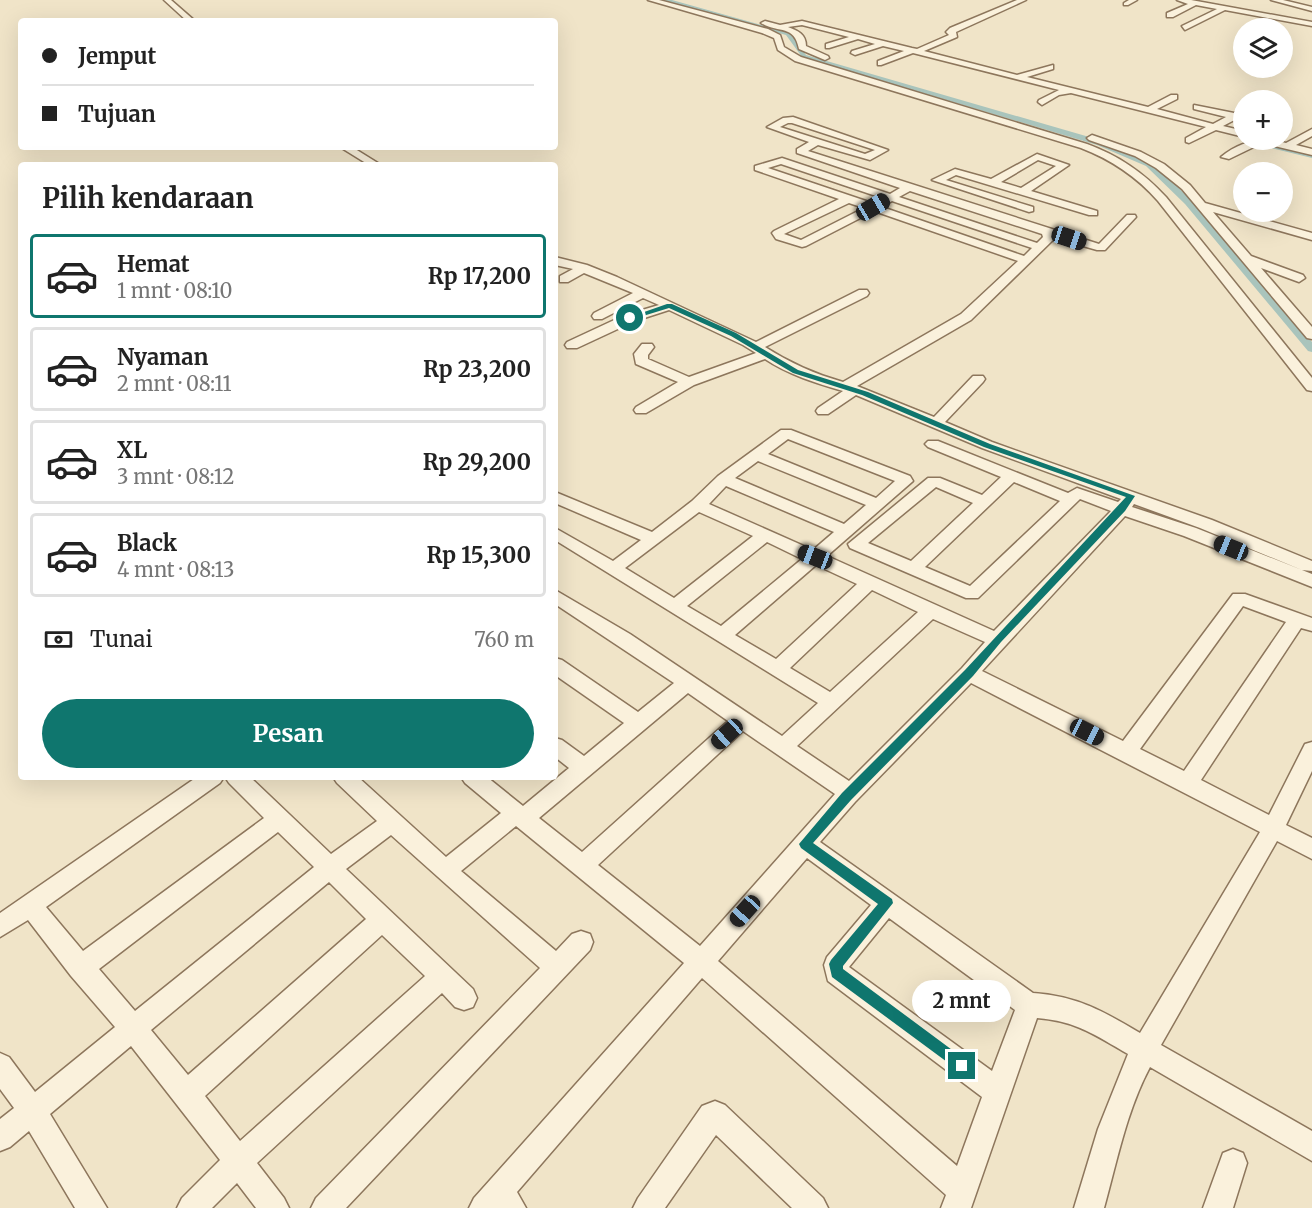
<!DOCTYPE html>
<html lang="id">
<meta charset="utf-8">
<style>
body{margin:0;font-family:Merriweather,serif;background:#f6f6f6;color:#222;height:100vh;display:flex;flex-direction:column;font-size:22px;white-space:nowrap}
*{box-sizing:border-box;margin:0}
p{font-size:20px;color:#767676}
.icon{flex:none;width:33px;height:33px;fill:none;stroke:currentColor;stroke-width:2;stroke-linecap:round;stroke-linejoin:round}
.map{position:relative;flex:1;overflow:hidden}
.drawer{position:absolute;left:18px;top:162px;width:540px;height:618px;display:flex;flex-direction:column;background:#fff;border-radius:6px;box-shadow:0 6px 24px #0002}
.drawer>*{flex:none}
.banner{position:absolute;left:18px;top:18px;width:540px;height:132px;border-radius:6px;box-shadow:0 6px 24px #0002;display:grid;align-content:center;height:132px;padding:0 24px;background:#fff}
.buttons{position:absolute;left:1233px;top:18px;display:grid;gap:12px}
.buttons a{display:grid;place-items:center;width:60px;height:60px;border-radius:50%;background:#fff;box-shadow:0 6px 24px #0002;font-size:30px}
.end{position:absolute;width:27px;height:27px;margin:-14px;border:8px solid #0f766e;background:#fff;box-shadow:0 0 0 3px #fff}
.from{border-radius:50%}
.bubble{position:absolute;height:42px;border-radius:21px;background:#fff;box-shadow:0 6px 24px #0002;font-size:20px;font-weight:700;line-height:42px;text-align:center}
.car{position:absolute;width:18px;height:36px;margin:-18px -9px;border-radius:8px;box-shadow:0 0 4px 2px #0007;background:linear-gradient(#222 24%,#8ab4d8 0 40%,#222 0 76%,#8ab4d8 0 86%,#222 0)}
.banner b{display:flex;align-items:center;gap:21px;height:57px;font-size:22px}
.banner b+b{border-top:2px solid #e0e0e0}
.banner i{width:15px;height:15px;background:#222}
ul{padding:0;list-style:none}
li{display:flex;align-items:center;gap:18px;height:84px;margin:0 12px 9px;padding:0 12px;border:3px solid #e0e0e0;border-radius:6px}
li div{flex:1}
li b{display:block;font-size:22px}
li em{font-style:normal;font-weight:700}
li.selected{border-color:#0f766e}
li>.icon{width:54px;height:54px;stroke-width:1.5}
h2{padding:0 24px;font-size:27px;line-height:72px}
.pay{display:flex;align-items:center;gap:15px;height:66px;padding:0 24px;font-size:22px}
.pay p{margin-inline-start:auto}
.action{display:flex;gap:12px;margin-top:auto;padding:12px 24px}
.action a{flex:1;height:69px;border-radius:36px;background:#0f766e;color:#fff;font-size:24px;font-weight:700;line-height:69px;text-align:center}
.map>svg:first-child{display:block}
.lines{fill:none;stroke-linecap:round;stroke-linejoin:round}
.canal{fill:#a9c4bc;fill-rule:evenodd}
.river{fill:#a9c4bc;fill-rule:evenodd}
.minor-casing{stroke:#8d765c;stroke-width:3}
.minor{fill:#faf1dc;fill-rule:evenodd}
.route{fill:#0f766e}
</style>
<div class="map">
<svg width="1312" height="1208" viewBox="0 0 1312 1208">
<rect width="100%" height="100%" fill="#f0e4c8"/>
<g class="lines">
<path class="canal" d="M663,0H672L790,33L806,55L1103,141L1152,162L1191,200L1312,342V352L1308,351L1185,204L1146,166L1097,145L802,57L786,35Z"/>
<path class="river" d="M1248,140H1270L1312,150V158L1250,143Z"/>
<defs>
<path id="minor" d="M164,0H171L195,21H187Z
M648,0H659L768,29L780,35L784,47L801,57L1087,144C1119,156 1143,172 1166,197L1312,378V391L1307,390L1158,201C1136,176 1112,160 1081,148L795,61L778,50L774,38L762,33Z
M1017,0H1026L956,32L957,37L924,51L1017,75L1053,65V69L1027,77L1148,107L1171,95H1177V99L1157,109L1213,124L1226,117L1194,109V105L1234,113L1244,108V115L1223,126L1244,131V137L1216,130L1189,143L1186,142V138L1206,127L1071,93L1059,95L1042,105L1038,102L1039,100L1059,90L913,53L881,65H878V61L904,51L883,46L855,55L851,53L852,51L875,44L858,39L829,48H826V44L849,37L802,25L788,27C798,31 806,34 806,46L828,56L829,58L825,60L799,49C794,24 779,34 761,23L765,21L780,25L802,21L912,48L917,49L949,35L946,32L950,28Z
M1129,0H1137L1128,5H1124V3Z
M1177,0H1191L1312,22V26L1225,10L1185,30L1182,26L1217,9L1196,5L1173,17H1167V13L1188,4Z
M1271,0H1283L1312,7V11Z
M793,117L888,150L870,160L818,145L808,151L1099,244L1127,215H1135L1136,217L1105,250H1097L1055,238L971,320L857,386L934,417L973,376H983L985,379L983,382L945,422L992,442L1212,520L1312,561V571L1302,570L1200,528L1134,504L1132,507L1196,528L1312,574V587L1184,536L1125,516L982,671L1123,741L1233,594H1245L1312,618V631L1301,628L1201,780L1269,815L1305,744L1312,742V771L1286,825L1312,838V859L1277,841L1161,1045L1312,1131V1161L1150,1067C1127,1110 1117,1161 1104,1208H1074L1098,1129L1128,1054C1095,1035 1076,1021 1037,1018L971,1208H941L946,1195L702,978L517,1192L526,1208H469L474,1198L684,963L516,826L461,871L556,951L572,934L581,931L590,934L593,942L590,950L346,1208H311L316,1198L540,968L391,835L346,869L473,989L477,998L473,1007L464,1010L455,1007L442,993L257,1163L284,1198L289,1208H256L237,1183L212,1208H177L182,1198L220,1160L131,1046L50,1114L107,1208H75L29,1131L10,1147L0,1151V1119L14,1108L0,1089V1053L9,1057L35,1092L115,1027L71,976L28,920L0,937V913L197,777H224L220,783L46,907L83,951L264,818L229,783L225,777H250L331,854L377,821L337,783L333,777H358L446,857L501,813L465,783L461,777H487L523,806L569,768L555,757V738L562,740L584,756L624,723L555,675V658L562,660L638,712L674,683L555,604V590L630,634L782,736L818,703L555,540V528L613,561L641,540L555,503V492L652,532L692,501L718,476L781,430H791L910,476L913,481L827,556L994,631L1111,511L1080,499L978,598H966L850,548L848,544L928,478H940L982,495L1001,477L928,447L925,444L928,441H938L1068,493L1077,488L1118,502L1121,499L982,448L856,395L828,414H818L816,411L818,408L843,391C816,383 789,375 765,359L694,385L646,413H636L634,410L636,407L678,382L636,364L634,354L642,344H652L654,347L648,355V359L689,377L756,353L743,345L669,310L635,321L577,348H567L565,345L567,342L625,315L659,305L643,298L602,319H594L592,316L594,313L633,293L584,273L568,282H560V276L573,269L555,265V257L587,265L617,277L756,342L859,290H867L869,293L867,296L765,347C790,363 815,374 843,382L961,314L1018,261L874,211L806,246L802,247L776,239L772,233L774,231L839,199L755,170V166L782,158L890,194L900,188L797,153V149L809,142L767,127L783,118ZM788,123H792L875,150L865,154L780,127ZM781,164L882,198L872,203L768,168ZM910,191L1042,234L1043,237L1037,243L899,197ZM892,201L1032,248L1024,256L882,207ZM849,203L864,208L801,240L784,234ZM788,439L895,481L876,498L768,454ZM758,461L866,505L844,524L735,478ZM1014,482L1060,501L970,586L925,567ZM726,486L834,532L813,550L709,504ZM936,487L973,503L911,561L868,543ZM699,512L753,536L674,598L625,568ZM767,542L802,559L721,626L687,606ZM816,565L857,584L776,659L735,635ZM872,590L918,612L830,692L790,668ZM1243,606L1286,622L1184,771L1140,749ZM933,619L985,642L962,668L849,781L797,746ZM971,683L1260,832L1140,1033C1103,1011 1077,996 1033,993L820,842L855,802ZM688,693L728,721L582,852L539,818ZM743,731L835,794L700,946L598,865ZM278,832L314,867L135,1011L99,969ZM807,858L871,905L827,957L824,965L828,981L982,1097L957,1166L718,961ZM329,882L366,919L188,1075L151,1030ZM889,918L1015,1010L992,1071L849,967ZM382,935L425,976L240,1141L205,1096Z
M1312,129V136L1296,145L1312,149V155L1262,143L1229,159L1221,157C1240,141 1263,137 1286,143Z
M1092,135L1141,152L1164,164L1190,185L1205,203L1312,233V240L1213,212L1251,256L1303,275L1305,278L1299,282L1261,268L1312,327V339L1307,338L1182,189L1156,168L1135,156L1089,140L1087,138Z
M340,147H352L381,165H369Z
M1037,154L1069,165L1031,191L1097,211V215H1089L956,175L946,180L1033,207V211L1029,212L932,180L955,169L991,179ZM1038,160L1056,166L1021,188L1001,182Z
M715,1101L725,1105L823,1198L828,1208H792L716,1135L665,1208H633L638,1198L702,1106Z
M1233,1149L1243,1153L1247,1163L1233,1208H1203L1223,1153Z"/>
</defs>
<use href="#minor" class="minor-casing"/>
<use href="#minor" class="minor"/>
</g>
<path class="route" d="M667,304H672L736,333L798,370L868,392L990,444L1135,496L1125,511L1001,642L973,676L851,800L813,843L892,899L893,903L843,966V969L967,1061L969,1066L967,1071L962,1073L832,977L829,964L831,960L878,904L801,848L799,844L842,793L965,670L1126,497L984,447L862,395L793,373L731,336L669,308L630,320L627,318Z"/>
</svg>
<div class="buttons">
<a><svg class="icon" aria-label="layers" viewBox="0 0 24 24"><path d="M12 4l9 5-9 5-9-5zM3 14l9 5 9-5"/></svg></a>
<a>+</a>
<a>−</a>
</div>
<i class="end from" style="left:630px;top:318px"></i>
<i class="end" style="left:962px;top:1066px"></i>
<div class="bubble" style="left:912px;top:980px;width:99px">2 mnt</div>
<i class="car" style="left:873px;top:207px;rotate:60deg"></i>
<i class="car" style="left:1069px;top:238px;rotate:108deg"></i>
<i class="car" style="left:1231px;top:548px;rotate:292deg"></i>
<i class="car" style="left:815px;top:557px;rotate:291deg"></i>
<i class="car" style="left:1087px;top:732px;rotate:117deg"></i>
<i class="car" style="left:727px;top:734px;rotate:228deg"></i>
<i class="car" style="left:745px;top:911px;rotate:222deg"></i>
<div class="banner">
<b><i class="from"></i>Jemput</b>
<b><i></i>Tujuan</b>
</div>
<section class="drawer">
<h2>Pilih kendaraan</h2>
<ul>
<li class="selected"><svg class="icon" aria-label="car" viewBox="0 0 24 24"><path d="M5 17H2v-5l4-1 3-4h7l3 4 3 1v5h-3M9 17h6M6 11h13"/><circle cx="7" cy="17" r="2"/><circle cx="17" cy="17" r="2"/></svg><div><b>Hemat</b><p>1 mnt · 08:10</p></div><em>Rp 17,200</em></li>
<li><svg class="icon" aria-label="car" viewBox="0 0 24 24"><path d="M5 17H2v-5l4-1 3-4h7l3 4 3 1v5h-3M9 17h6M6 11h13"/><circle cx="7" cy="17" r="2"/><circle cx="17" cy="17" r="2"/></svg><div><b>Nyaman</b><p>2 mnt · 08:11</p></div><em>Rp 23,200</em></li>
<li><svg class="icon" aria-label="car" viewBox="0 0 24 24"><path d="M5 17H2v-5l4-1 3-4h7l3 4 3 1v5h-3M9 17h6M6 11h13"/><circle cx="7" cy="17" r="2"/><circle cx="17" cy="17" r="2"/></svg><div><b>XL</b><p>3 mnt · 08:12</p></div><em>Rp 29,200</em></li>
<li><svg class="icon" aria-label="car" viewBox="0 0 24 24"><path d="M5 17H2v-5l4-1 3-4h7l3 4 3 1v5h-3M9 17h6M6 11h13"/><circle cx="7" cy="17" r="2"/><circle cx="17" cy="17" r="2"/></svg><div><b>Black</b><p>4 mnt · 08:13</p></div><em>Rp 15,300</em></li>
</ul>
<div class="pay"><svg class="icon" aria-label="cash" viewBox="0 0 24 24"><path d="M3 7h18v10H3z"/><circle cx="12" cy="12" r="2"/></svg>Tunai<p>760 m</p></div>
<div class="action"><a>Pesan</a></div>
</section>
</div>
